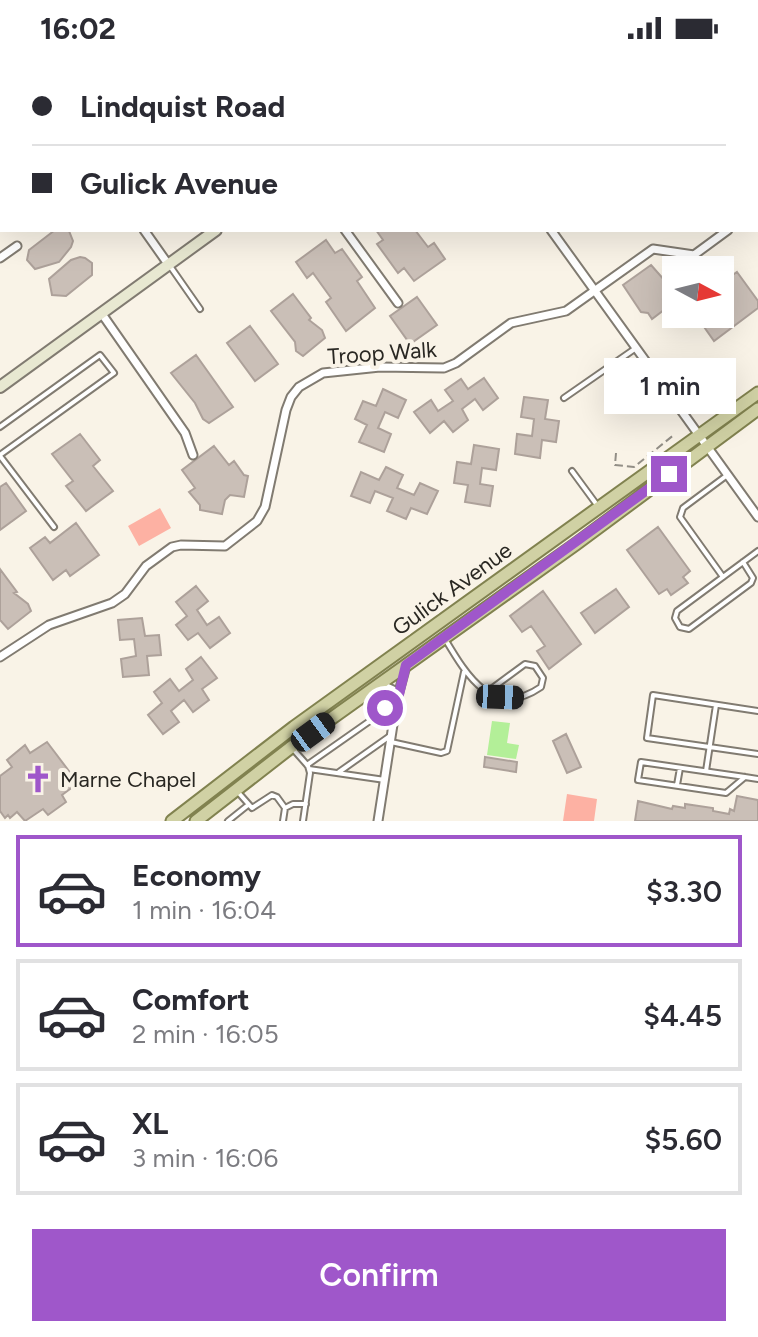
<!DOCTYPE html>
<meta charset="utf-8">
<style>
body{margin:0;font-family:Figtree,sans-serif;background:#f7f7f7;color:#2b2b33;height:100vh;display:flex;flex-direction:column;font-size:30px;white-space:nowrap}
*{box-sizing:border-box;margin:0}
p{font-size:26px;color:#7c7c81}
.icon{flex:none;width:44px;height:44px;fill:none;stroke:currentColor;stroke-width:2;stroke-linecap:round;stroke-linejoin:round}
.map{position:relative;height:765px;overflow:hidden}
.sheet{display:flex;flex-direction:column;background:#fff;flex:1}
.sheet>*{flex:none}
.hud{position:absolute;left:0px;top:0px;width:758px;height:176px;box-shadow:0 8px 32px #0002;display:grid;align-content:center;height:176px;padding:0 32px;background:#fff}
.needle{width:52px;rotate:97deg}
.tools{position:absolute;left:662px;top:200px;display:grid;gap:16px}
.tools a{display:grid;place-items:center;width:72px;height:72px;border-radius:0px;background:#fff;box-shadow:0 8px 32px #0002;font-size:40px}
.end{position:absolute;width:36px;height:36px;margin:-18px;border:10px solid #9f57ca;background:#fff;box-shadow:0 0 0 4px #fff}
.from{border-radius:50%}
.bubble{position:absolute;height:56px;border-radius:0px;background:#fff;box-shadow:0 8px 32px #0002;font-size:26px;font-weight:600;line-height:56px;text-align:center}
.car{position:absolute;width:24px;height:48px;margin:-24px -12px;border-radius:10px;box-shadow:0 0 6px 2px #0007;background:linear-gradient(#222 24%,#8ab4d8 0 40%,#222 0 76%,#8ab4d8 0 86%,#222 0)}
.hud b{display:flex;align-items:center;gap:28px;height:76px;font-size:30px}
.hud b+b{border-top:2px solid #e1e1e2}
.hud i{width:20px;height:20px;background:#2b2b33}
ul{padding:14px 0 0;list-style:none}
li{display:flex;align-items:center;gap:24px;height:112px;margin:0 16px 12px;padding:0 16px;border:4px solid #e1e1e2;border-radius:0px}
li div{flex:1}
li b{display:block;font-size:30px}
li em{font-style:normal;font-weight:600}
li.active{border-color:#9f57ca}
li>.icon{width:72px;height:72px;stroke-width:1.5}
.cta{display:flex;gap:16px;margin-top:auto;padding:16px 32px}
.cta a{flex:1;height:92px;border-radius:0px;background:#9f57ca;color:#fff;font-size:32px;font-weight:600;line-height:92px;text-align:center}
.status{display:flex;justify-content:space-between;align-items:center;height:56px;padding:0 40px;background:#fff;direction:ltr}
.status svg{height:22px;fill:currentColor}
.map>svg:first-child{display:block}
.green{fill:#fdb1a3}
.water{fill:#b3ef98}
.building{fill:#cabfb7;stroke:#ada19a;stroke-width:2}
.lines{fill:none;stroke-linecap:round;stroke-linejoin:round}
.lane-casing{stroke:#817b71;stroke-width:8}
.street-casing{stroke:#817b71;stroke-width:11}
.secondary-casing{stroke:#817b71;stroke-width:14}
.primary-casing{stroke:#81824f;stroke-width:15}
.path{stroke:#928e86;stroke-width:2;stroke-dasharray:8 4;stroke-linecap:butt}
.lane{stroke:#fff;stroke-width:4}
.street{stroke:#fff;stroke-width:7}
.secondary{stroke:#e8e8d1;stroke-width:10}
.primary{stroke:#d0d1a4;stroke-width:11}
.rail{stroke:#938f86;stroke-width:2;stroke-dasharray:16 8;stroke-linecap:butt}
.route{stroke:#9f57ca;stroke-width:10}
.labels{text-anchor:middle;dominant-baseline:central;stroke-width:8;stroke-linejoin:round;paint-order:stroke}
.street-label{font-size:22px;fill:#292722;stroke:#f9f3e7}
.poi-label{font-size:22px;fill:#292722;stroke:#f9f3e7;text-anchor:start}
</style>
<div class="status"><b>16:02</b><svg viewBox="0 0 49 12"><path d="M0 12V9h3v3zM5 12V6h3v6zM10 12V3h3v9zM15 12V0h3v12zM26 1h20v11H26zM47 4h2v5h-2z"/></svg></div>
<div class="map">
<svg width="758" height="765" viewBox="0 0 758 765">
<rect width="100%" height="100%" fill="#f9f3e7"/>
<path class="green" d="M160,452L171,472L139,490L128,470Z
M567,738L597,743L594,765H563Z"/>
<path class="water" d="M492,665L510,667L507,687L519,689L516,703L487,699Z"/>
<path class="building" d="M55,174L69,175L73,185L71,191L59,206L35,213L27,204L29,194Z
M376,174H415L428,191L434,187L445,203L414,225L404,212L398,217L377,188L383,184Z
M326,184L335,197L342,193L362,221L357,225L375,252L346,275L326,246L331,242L313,217L307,222L296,206Z
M80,201L85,202L92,207V219L66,240L52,239L49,223L71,204Z
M651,209L673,234L663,243L669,250L652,263L648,257L641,256L623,229Z
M737,216L758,245V252L714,285L695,258H720V228Z
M293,238L311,262L309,264L322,274L325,282L303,300L296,295L295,286L271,255Z
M417,241L437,269L410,288L390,260Z
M250,270L278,308L255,325L227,287Z
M196,299L233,351L209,367L203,363L195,347L171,317Z
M484,322L498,342L483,354L475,343L462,353L468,364L453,376L444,365L430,377L414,356L431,344L438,355L453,345L445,334L461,323L468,333Z
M383,333L406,344L398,362L385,356L378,372L391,378L384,396L359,386L367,369L355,363L363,345L376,350Z
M524,341L548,344L545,363L559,365L556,386L542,384L540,402L515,398L517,378L532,380L534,363L521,361Z
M80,378L100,404L93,410L113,435L86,455L66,430L73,425L52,398Z
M474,389L499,393L496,414L482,412L480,428L493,430L490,450L465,446L468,429L454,427L457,406L471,408Z
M214,390L229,409L234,405L244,419L248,420L244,441L230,439L225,444L222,458L200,454V449L189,436L195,432L182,414Z
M386,411L403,419L397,432L414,439L420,427L438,435L427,458L411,452L406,463L387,455L393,442L375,435L370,447L351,440L361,416L379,424Z
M6,427L26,455L0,474V431Z
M76,467L99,499L70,520L66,514L53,524L30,492L45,481L50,487Z
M658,471L690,515L683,521L688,527L671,539L667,533L659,538L627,494Z
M0,513L17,536L14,537L28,548L31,555L8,573L0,564Z
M196,530L208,545L197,554L207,569L219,561L230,577L210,592L198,577L188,584L176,569L187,560L176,546Z
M616,533L629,551L595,577L581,557Z
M543,535L581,588L549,613L537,595L545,590L531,570L522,576L510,560Z
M142,562L145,580L159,579L161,599L147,600L149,619L123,621L121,603L136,600L134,583L120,584L118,564Z
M201,601L217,622L202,633L209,644L193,656L184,644L171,655L179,666L163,678L148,659L162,647L154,636L170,623L179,635L193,624L186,613Z
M566,678L581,711L567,717L553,685Z
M47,686L78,727L62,739L66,746L48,759L43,753L25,765L17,756L10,762L8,759L5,762L0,755V720L12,711L7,704L25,689L30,697Z
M485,701L517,706L516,716L484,711Z
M737,740L758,744V765H635L638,745L672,753L673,750L685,752V748L713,752V755L729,758L730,753L734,755Z"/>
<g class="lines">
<defs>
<path id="lane" d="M621,0L623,2
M170,210L200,253
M564,342L636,292
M0,371L100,299L114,317L0,399
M0,400L54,471
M572,415L597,449
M743,506L753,522L751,527L689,573L680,571L675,562L677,555L758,495
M723,521L680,461L683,452L726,420
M445,583C467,620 493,664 541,631L543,622L535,610L525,608L487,636
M758,655L653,639L647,682L758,698
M391,686L441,697L447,695L464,616
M293,693L308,710L310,717L303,765
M307,709L394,648
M309,713L385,724
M706,715L716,649
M339,716L390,680
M745,721L726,737L638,724L641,706L745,721L758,723
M677,729L680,712
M237,735L252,752L272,739L277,741L285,752L283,765
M285,752L293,748H306
M228,765L248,749"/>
<path id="street" d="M17,0L18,2
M423,0L424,2
M101,2L104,0
M0,75L2,73
M0,115L2,118
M756,153L758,152
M144,174L168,208
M345,174L398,247
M551,174L758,461
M0,202L17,190
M102,258L185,377L193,399
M0,601L49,569L112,547L125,538L146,510L172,491L181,489L225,490L257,465L265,451L286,354L291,341L299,331L323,317L380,311L444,312L456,307L511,267L566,255L653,193L694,199L728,174
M380,628L393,634L397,643
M378,765L397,643L406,610"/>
<path id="secondary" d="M454,2L457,0
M0,331L216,174"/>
<path id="primary" d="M172,765L294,671L758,337
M196,765L290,692L576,488L758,353"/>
</defs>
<use href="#lane" class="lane-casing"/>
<use href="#street" class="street-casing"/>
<use href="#secondary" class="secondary-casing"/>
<use href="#primary" class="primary-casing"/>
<path class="path" d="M653,0L655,2
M616,397L615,409L634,411L675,378"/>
<use href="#lane" class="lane"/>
<use href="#street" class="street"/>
<use href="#secondary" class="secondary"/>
<use href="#primary" class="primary"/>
<path class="rail" d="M0,1L1,0"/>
</g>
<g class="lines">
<path class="route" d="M385,652L397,647L406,609L669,418"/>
</g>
<defs>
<symbol id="church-bare" viewBox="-9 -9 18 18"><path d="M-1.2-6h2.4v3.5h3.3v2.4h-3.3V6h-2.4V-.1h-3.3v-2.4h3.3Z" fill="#9f57ca" stroke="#f9f3e7" stroke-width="2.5" paint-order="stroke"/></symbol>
</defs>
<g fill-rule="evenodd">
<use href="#church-bare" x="18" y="703" width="40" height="40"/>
</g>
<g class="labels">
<g class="street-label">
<text transform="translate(382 297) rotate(-4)">Troop Walk</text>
<text transform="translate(452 533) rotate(-36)">Gulick Avenue</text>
</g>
<g class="poi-label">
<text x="60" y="723">Marne Chapel</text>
</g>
</g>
</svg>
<div class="tools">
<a><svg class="needle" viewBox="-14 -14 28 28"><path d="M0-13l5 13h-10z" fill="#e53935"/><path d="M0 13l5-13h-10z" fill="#7c7c81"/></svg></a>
</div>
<i class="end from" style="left:385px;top:652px"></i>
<i class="end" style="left:669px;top:418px"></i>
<div class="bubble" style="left:604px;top:302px;width:132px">1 min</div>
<i class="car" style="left:500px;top:641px;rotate:92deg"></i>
<i class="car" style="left:313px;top:676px;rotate:54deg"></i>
<div class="hud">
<b><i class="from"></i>Lindquist Road</b>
<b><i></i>Gulick Avenue</b>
</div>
</div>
<section class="sheet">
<ul>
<li class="active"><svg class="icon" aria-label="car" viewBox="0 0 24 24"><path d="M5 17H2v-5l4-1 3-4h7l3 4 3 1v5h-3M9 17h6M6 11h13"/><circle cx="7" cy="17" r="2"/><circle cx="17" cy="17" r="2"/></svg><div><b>Economy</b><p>1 min · 16:04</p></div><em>$3.30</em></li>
<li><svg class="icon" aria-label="car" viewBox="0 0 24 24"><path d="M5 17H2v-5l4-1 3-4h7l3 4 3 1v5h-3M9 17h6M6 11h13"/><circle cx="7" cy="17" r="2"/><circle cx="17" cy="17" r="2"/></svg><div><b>Comfort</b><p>2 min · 16:05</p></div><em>$4.45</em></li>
<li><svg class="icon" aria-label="car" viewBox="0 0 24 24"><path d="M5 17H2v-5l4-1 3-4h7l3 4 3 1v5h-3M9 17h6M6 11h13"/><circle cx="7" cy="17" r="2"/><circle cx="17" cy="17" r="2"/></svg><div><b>XL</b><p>3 min · 16:06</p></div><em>$5.60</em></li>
</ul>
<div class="cta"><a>Confirm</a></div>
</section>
